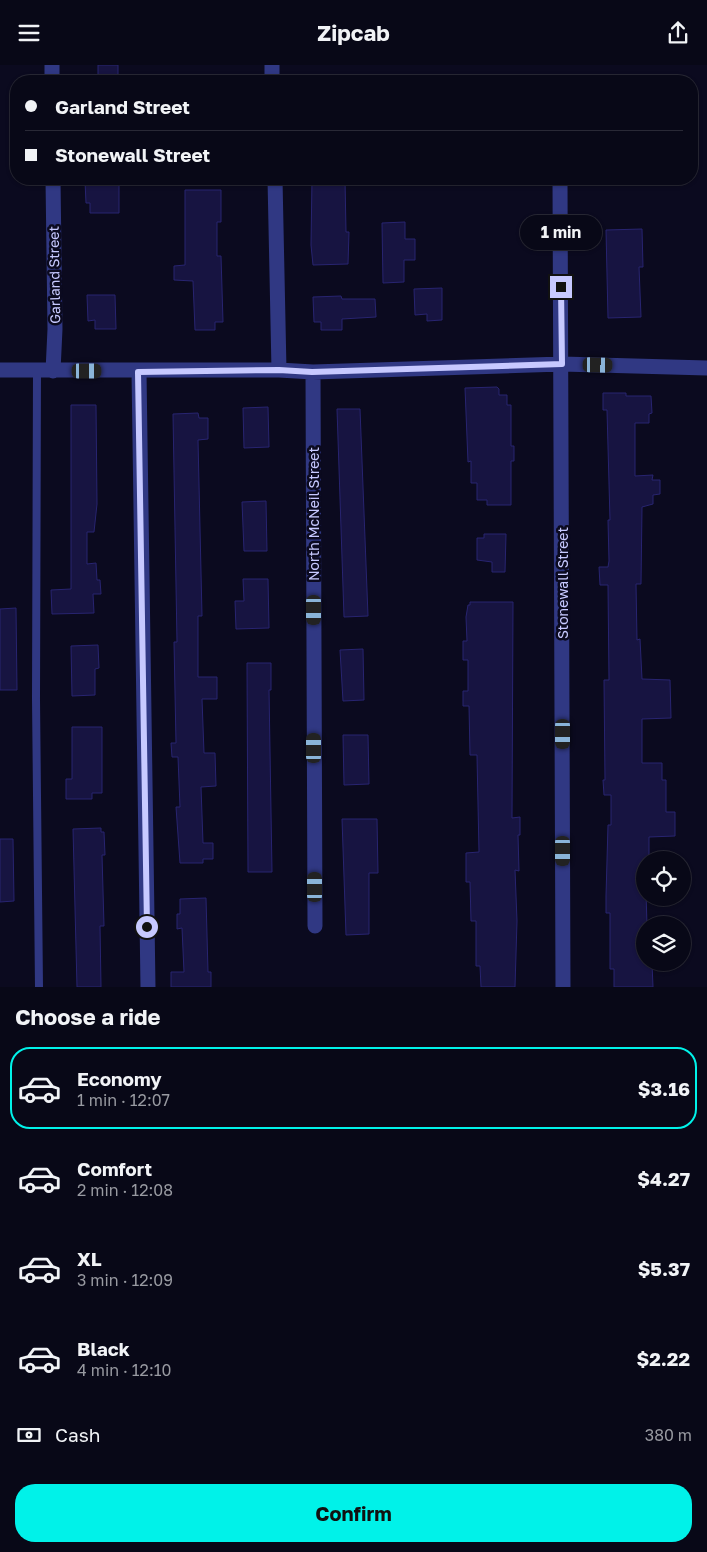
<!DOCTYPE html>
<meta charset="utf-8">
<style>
body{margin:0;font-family:"Golos Text",sans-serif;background:#161624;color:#f1f3f6;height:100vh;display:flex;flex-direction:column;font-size:19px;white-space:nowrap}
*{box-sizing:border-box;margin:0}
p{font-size:16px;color:#989aa1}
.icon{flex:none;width:28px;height:28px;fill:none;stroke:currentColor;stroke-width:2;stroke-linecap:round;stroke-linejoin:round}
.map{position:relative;height:922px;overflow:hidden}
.details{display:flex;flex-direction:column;background:#080817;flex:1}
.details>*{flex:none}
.hud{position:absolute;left:10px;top:10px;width:688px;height:110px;border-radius:20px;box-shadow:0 1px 4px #0004,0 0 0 1px #292936;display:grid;align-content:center;height:110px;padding:0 15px;background:#080817}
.tools{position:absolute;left:636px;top:786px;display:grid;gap:10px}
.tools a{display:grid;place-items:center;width:55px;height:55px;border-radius:50%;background:#080817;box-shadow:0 1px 4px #0004,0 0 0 1px #292936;font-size:25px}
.end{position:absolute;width:22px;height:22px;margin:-11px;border:6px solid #c7c9ff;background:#111;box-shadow:0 0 0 2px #111}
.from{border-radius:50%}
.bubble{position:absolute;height:35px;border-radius:18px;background:#080817;box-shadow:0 1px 4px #0004,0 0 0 1px #292936;font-size:16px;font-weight:700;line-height:35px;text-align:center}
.car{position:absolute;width:15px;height:30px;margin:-15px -8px;border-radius:6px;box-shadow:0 0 4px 1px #0007;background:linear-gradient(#222 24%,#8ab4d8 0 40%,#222 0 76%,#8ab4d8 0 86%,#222 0)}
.hud b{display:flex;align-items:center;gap:18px;height:48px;font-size:19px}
.hud b+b{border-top:1px solid #292936}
.hud i{width:12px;height:12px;background:#f1f3f6}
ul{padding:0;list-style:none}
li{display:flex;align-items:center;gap:15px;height:82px;margin:0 10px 8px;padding:0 5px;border:2px solid transparent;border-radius:20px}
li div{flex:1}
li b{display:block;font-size:19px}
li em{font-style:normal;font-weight:700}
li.active{border-color:#00f2e9}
li>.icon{width:45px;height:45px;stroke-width:1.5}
h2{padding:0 15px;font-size:22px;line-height:60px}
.pay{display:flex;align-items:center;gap:12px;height:55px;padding:0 15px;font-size:19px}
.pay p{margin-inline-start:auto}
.primary-button{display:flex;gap:10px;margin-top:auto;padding:10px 15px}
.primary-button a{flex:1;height:58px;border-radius:20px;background:#00f2e9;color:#111;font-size:20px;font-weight:700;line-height:58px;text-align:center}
header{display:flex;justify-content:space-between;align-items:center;height:65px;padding:0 15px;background:#080817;font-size:22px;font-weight:700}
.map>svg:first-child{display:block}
.building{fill:#171441;stroke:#282470}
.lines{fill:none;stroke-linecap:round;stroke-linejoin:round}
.lane{stroke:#303883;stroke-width:8}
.street{stroke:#303883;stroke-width:15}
.route{stroke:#c7c9ff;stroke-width:6}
.labels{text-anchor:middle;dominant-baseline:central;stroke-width:5;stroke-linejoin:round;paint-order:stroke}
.street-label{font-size:14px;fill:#c7c9ff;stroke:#0b0a1f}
</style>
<header><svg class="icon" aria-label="menu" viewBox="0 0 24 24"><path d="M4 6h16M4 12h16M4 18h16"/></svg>Zipcab<svg class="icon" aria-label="share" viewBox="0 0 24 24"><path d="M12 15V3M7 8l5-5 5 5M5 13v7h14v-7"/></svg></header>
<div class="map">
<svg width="707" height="922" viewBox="0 0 707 922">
<rect width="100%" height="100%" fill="#0b0a1f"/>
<path class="building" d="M98,0H118V16H98Z
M312,114H345L346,167H349L348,199L313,200L311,180Z
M85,116H119V148H90V138H86Z
M185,125H221V157H217V191H221L223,257H215V265H195L193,216L174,215V201L185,200Z
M405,157V174H415V195H404V217L383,218L382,158Z
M642,164L643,202H639L641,252L608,253L606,165Z
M442,223V255L427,256V249L415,250L414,224Z
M87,230H115L116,264H95V255L88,256Z
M341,231L342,234H375L376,252L342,254V265H321V257H314L313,232Z
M497,322L499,324V330H507V340H511V381H514V396H511V440H487V435H477V418H471V396L468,397L465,323Z
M603,328H626V331H651L652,348L649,349V358H635V411L653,410L652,415H660V429L653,430V439L642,442L641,519H636L637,575L640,574L642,614L670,615L671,653L642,654V698H662V715H666V747H675V771L649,772V795H645L647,860H645V898H652L653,922H614V904H610V848H606V831L608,760H611V730H604L603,715H605L604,615H609L608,520H600L599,502H608L609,496L608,455H610L607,345H603Z
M71,340H96L97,439L94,467H87V499L96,498L97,515H100L101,529H93L94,548L52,549L51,525L71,524Z
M268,342L269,382L244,383L243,343Z
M337,344H360L368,551L344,552Z
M198,348L199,353H208V374L198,375L202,551H198V612H217V634H202L204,688H215L216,721L201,722L203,778H213V794H203V798H180L176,742H180L178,692H172L171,678H176L174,577H177L173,349Z
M266,436L267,486H244L242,437Z
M484,469H506L505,507H492V497L477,495V473H484Z
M243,514H268L269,563L236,564L235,536H244Z
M470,537H513L512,753L520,752V770H518L519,806L515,805L517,856L515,922H481L480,901H476V856H471L470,817H466V788L479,787L477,690H470L469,641H463V626H468V595H463V576H467L466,552L468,540H470Z
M16,543L17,625H0V544Z
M98,580L99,603L95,604V630L72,631L71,581Z
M363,584L364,635L343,636L340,585Z
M247,598H271V625H269L272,807H248Z
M72,662H102V728H92V734H66V714H72Z
M343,670H368L369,719L344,720Z
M342,754H377L378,808H369V869L346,870Z
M101,763V767H104L105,790H102L104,861H100L101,922H77L73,764Z
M0,774H13L14,836L0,837Z
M206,833L208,907H211V922H171V907H184L182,863L177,864V849H180V834Z"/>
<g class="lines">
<path class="lane" d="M37,306L36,634L39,922"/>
<path class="street" d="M272,0V16
M52,16V0
M53,114L55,264L53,306
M275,114L279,305
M560,114L563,922
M0,305H279L313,307L562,299L707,303
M139,307L148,922
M313,307L315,861"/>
</g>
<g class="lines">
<path class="route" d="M147,862L138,307L279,305L312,307L562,299L561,222"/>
</g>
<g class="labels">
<g class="street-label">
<text transform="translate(54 210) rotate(-91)">Garland Street</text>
<text transform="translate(313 449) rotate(-90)">North McNeil Street</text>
<text transform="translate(562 518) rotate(-90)">Stonewall Street</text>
</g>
</g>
</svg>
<div class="tools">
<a><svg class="icon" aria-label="locate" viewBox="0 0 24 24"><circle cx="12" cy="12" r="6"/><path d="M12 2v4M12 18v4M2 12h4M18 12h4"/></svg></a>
<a><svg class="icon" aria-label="layers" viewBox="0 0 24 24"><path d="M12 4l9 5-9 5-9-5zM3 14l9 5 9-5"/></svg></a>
</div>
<i class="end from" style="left:147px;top:862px"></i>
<i class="end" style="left:561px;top:222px"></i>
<div class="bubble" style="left:520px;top:150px;width:82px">1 min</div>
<i class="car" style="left:598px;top:300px;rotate:91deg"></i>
<i class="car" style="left:87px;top:306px;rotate:90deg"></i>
<i class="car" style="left:314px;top:545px;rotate:180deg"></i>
<i class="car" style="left:563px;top:669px;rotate:180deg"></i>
<i class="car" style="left:314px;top:683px;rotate:0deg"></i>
<i class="car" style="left:563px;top:786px;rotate:180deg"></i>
<i class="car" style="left:315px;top:822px;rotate:0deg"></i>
<div class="hud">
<b><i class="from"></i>Garland Street</b>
<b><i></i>Stonewall Street</b>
</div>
</div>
<section class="details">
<h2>Choose a ride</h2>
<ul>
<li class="active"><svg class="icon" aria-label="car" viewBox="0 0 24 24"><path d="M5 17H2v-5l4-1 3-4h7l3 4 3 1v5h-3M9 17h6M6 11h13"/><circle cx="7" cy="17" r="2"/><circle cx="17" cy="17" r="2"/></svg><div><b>Economy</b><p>1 min · 12:07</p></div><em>$3.16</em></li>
<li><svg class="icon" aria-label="car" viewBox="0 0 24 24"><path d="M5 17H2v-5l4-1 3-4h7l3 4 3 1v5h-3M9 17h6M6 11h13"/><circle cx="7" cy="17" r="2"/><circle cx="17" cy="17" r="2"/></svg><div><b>Comfort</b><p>2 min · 12:08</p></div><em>$4.27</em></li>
<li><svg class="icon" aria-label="car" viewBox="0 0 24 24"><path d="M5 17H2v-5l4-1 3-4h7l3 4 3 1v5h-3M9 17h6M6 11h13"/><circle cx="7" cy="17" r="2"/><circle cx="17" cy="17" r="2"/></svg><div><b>XL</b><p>3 min · 12:09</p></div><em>$5.37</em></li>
<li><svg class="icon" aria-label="car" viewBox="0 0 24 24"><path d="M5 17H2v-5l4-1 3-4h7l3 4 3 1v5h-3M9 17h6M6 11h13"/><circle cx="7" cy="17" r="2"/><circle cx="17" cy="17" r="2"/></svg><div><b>Black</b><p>4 min · 12:10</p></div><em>$2.22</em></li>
</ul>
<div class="pay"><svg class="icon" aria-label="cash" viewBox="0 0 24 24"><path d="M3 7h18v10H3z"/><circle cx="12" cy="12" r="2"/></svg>Cash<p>380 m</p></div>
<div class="primary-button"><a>Confirm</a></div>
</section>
